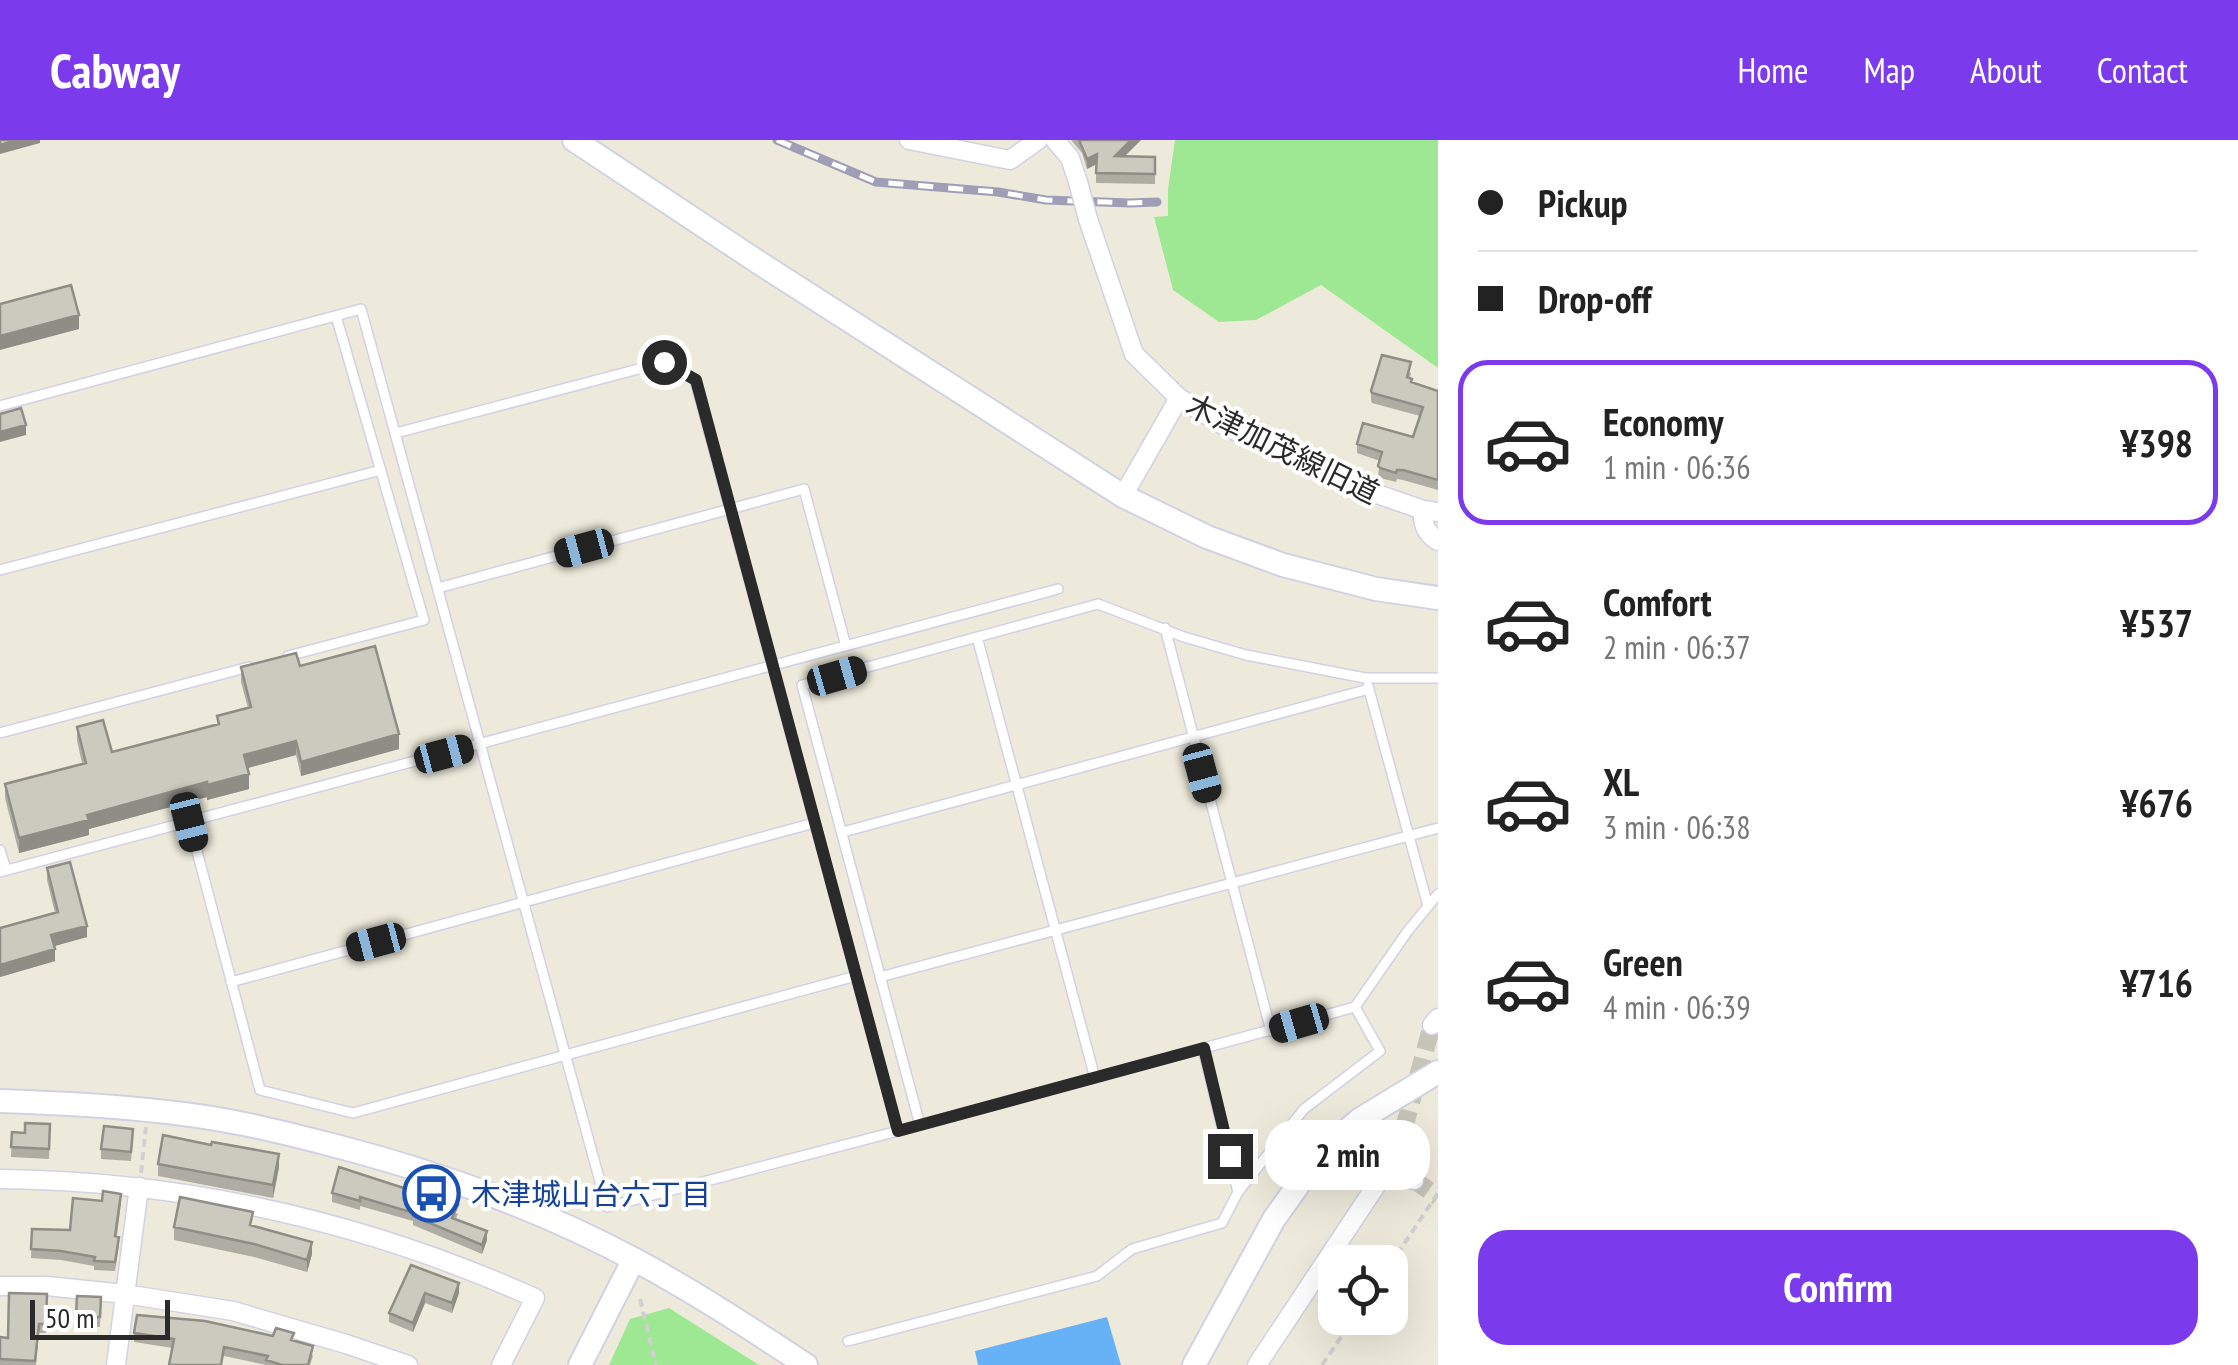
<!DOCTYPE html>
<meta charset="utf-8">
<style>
body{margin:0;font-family:"PT Sans Narrow","Noto Sans JP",sans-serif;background:#f6f6f6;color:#222;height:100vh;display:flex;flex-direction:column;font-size:38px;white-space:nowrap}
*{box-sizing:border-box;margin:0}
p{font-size:32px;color:#767676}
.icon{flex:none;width:55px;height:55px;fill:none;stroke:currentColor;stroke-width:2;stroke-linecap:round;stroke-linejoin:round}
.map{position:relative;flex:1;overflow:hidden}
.sheet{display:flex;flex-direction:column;background:#fff;width:800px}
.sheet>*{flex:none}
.banner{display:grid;align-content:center;height:220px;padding:0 40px;background:#fff}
.fabs{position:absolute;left:1318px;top:1105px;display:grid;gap:20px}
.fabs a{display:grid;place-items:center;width:90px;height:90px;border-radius:20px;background:#fff;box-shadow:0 10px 40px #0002;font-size:50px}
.scale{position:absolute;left:30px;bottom:25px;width:140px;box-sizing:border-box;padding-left:10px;border:5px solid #2a2a2a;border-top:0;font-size:28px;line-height:35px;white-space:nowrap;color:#2a2a2a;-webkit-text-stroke:8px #fff;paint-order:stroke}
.end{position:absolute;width:45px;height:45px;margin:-22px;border:12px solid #2a2a2a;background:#fff;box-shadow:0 0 0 5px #fff}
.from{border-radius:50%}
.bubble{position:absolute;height:70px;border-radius:30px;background:#fff;box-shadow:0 10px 40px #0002;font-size:32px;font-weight:800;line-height:70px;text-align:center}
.car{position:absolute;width:30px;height:60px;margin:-30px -15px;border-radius:12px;box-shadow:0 0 8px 2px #0007;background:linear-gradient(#222 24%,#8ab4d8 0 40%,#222 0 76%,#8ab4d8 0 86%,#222 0)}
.banner b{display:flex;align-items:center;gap:35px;height:95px;font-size:38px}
.banner b+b{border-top:2px solid #e0e0e0}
.banner i{width:25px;height:25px;background:#222}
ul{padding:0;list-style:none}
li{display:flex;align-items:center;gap:30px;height:165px;margin:0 20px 15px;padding:0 20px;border:5px solid transparent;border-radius:30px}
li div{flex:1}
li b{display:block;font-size:38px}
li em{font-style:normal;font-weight:800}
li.selected{border-color:#7c3aed}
li>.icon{width:90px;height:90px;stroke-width:1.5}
.button{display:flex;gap:20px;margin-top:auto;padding:20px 40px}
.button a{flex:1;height:115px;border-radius:30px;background:#7c3aed;color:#fff;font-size:40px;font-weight:800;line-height:115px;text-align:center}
header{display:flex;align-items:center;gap:60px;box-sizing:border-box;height:140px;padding:0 50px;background:#7c3aed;color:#fff}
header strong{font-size:48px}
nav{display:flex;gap:55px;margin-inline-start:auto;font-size:35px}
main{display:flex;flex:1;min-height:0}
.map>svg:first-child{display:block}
.green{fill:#9ee894}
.water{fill:#67b1f7}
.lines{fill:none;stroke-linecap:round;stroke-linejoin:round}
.street-tunnel{stroke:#c7c4b8;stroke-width:18;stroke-dasharray:18 9;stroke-linecap:butt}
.lane-casing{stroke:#d1d1e4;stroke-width:12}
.street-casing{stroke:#d1d1e4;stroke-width:21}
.secondary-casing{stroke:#d1d1e4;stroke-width:26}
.path{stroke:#d0d0d0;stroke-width:4;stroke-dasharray:8 5;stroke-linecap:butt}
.lane{stroke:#fff;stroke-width:9}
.street{stroke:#fff;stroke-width:18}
.secondary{stroke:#fff;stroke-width:22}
.rail-casing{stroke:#a09eb6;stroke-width:9}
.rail{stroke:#fff;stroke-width:5;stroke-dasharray:15;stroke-linecap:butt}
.street-bridge-casing{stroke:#d1d1e4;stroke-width:21;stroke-linecap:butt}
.street-bridge{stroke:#fff;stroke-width:18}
.wall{fill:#afada3}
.shaded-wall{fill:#8f8d85}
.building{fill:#ccc9be;stroke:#8f8d85;stroke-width:2.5}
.route{stroke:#2a2a2a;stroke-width:12}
.labels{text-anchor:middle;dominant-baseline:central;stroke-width:8;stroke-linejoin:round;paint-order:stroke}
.street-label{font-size:30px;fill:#2a2a2a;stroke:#fff}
.transit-label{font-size:30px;fill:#164399;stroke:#fff;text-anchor:start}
</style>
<header>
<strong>Cabway</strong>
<nav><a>Home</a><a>Map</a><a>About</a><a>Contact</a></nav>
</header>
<main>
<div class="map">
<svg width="1438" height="1225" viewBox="0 0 1438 1225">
<rect width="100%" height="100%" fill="#eeeadb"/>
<path class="green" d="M1175,0H1438V228L1321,145L1256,180L1219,182L1173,150L1154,77L1168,76V49Z
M669,1168L759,1225H609L630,1179Z"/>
<path class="water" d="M1107,1177L1121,1225H978L975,1211Z"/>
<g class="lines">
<path class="street-tunnel" d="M1397,1014L1432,885
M1414,1040L1438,1057"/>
<defs>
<path id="lane" d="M0,266L361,169L607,1067L898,991L1355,867L1407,792L1438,754
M396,293L665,222L695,240L898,991
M0,430L381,330
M438,448L804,349L846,506
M1165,488L1271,891
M977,497L1095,938
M288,516L424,480L336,176
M1368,546L1428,766
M0,593L249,527
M189,681L260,950L353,973L856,836
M843,692L1369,549
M0,710L6,730
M0,732L1058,449
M880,837L1438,688
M231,842L814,683
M1203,909L1238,1052L1304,969L1380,911L1355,867
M920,985L802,545L1098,464L1184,497L1246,515L1365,538H1438
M848,1201L1097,1136L1132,1109L1222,1083L1238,1052"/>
<path id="street" d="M909,0L1010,20L1038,0
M1055,0L1070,18L1078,42
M1088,79L1134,214L1179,258L1225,286L1340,341L1423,370L1438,372
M1123,356L1179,258
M1423,370C1422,383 1426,394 1438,401
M1432,885L1438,878
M1389,1026L1414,1040
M0,1039C185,1041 366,1082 535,1158L501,1225
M0,1146H47L125,1154L233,1171L346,1204L408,1225
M116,1225L139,1047
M1257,1225L1397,1014"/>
<path id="secondary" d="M574,0L758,122L1123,356L1207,397L1283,425L1376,449L1438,458
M0,961C61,963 122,966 183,974C233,980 282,992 332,1005C437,1032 541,1069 637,1121C695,1152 751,1189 806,1225
M580,1225L634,1119
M1194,1225L1274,1079L1321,1013L1359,980L1438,932"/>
</defs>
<use href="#lane" class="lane-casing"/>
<use href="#street" class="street-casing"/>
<use href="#secondary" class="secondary-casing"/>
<path class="path" d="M141,1033L146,987
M1390,1125L1438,1053
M640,1159L656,1225
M1322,1225L1354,1178"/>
<use href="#lane" class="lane"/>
<use href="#street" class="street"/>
<use href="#secondary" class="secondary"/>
<defs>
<path id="rail" d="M777,0L876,42L998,52L1046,60L1130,63L1157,62"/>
</defs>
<use href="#rail" class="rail-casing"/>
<use href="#rail" class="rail"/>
<defs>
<path id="street-bridge" d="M1078,42L1088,79"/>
</defs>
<use href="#street-bridge" class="street-bridge-casing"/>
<use href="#street-bridge" class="street-bridge"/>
</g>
<path class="wall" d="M1071,0H1141L1124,16L1155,17V44L1096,43V24L1087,29L1082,13Z
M1411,232L1410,238L1412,242L1438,251V350L1403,340L1397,339L1396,342L1380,338L1378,336L1380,321L1357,313V304L1413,297L1420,276L1372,263L1371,260V251Z
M300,526L399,609L301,636L296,615L248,628L249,649L207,660V657L89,689V695L19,713L5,658V644L82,623L77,601V587L112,612L217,584V576L248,568L241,542V527Z
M47,728L87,797L54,806L55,821L0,837L55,773L47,740Z
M50,984L49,1019L11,1017L12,992L25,993Z
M133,998L131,1021L101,1019V1009Z
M211,1005L279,1027L273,1058L158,1036V1024Z
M339,1027L458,1074L455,1080L487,1100L482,1114L413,1085V1081L360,1066V1070L332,1062V1053Z
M121,1063L117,1096L119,1106L115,1131L94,1130V1126L61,1120L31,1118L32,1089L70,1090Z
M252,1086L312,1114L307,1132L254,1117L174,1100V1087Z
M411,1125L459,1153L452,1173L425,1163L413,1192L389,1182V1173Z
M47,1154L46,1193H39L36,1225H0V1197L8,1198Z
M77,1156L101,1157L100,1187L76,1185Z
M134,1193L294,1201L313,1216L310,1225H266L224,1216L134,1202Z"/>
<path class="shaded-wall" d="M17,0H40V3L0,14V5Z
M1131,0H1141L1115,26V16Z
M1097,14V24L1087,29V19Z
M79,175V189L0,210V196Z
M26,285V295L0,302V292Z
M399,594V609L301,636V622Z
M296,601V615L244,629V615Z
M249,634V649L207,660V645Z
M207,642V657L89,689V695L19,713V698L87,675Z
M87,786V797L51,807V795Z
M55,809V821L0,837V825Z
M279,1014V1027L273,1058V1045Z
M487,1091V1100L482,1114V1105Z
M312,1102V1114L307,1132V1120Z
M459,1143V1153L452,1173V1163Z
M425,1153V1163L413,1192V1183Z"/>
<path class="building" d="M0,0H17L0,5Z
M1079,0H1131L1115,16L1155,17V34L1096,33L1097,14L1087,19Z
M71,145L79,175L0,196V164Z
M1382,215L1411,222L1407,237L1412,239L1411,242L1438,251V340L1403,330H1397L1396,333L1380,328L1378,326L1382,312L1357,304L1363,283L1413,297L1423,267L1372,253L1371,251Z
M21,268L26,285L0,292V274Z
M375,506L399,594L301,622L296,601L244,615L249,634L207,645V642L87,675L89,680L19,698L5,644L86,623L77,587L103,580L112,612L219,584L217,576L251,567L241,527L296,513L300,526Z
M70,722L87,786L51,795L55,809L0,825V788L58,772L47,728Z
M25,983L50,984L49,1009L11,1007L12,992L25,993Z
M104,986L133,989L131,1012L101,1009Z
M163,995L211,1005L212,1002L279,1014L273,1045L158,1024Z
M339,1027L422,1054L424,1051L458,1065L452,1078L487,1091L482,1105L413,1076L414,1073L360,1057V1061L332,1053Z
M103,1051L121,1054L115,1096L119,1097L115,1122L94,1121L95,1117L61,1111L31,1109L32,1089L70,1090L73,1058L102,1061Z
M180,1057L253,1072L250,1085L312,1102L307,1120L254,1104L174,1087Z
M411,1125L459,1143L452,1163L425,1153L413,1183L389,1173Z
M9,1153L47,1154L46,1184H39L35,1221L0,1219V1197L8,1198Z
M77,1156L101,1157L100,1177L76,1176Z
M137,1175L205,1181L273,1196L276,1188L294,1193L291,1200L313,1206L308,1225H282L266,1220L268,1216L224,1207L221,1225H169L174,1199L134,1193Z"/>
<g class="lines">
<path class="route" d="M664,222L696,240L898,991L1204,908L1230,1016"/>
</g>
<defs>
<symbol id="bus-ring" viewBox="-11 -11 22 22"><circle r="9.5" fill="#fff" stroke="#1a4fb4" stroke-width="1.5"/><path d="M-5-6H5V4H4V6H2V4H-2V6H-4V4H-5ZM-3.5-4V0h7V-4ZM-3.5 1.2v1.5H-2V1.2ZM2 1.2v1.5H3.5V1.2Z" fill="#1a4fb4"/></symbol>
</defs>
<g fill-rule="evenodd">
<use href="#bus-ring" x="400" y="1022" width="63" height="63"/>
</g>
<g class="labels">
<g class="street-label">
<text transform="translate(1283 308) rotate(26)">木津加茂線旧道</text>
</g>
<g class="transit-label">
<text x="471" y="1053">木津城山台六丁目</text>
</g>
</g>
</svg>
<div class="fabs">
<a><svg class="icon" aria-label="locate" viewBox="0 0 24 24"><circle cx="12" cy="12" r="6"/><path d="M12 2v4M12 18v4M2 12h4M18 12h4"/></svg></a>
</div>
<div class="scale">50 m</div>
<i class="end from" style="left:664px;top:222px"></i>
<i class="end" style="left:1230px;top:1016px"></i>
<div class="bubble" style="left:1265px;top:980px;width:165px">2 min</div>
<i class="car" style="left:584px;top:408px;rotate:255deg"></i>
<i class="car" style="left:837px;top:536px;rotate:74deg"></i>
<i class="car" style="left:444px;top:614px;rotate:75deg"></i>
<i class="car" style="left:1202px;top:633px;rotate:165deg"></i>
<i class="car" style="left:189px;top:682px;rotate:166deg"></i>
<i class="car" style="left:376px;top:802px;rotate:255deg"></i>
<i class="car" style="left:1299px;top:883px;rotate:254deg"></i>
</div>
<section class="sheet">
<div class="banner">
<b><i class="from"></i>Pickup</b>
<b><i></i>Drop-off</b>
</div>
<ul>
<li class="selected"><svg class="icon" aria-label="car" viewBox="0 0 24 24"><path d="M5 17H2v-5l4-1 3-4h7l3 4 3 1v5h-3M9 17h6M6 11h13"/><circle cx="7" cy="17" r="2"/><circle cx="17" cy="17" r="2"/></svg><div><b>Economy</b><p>1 min · 06:36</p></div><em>¥398</em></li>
<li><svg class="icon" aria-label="car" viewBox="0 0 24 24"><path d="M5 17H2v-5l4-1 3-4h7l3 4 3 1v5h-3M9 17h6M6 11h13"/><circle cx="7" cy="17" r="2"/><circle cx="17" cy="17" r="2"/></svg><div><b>Comfort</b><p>2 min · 06:37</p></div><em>¥537</em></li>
<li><svg class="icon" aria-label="car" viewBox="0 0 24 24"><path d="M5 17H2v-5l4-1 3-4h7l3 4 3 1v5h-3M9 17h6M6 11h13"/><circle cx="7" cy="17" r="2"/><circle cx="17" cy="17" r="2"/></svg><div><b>XL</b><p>3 min · 06:38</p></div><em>¥676</em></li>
<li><svg class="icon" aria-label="car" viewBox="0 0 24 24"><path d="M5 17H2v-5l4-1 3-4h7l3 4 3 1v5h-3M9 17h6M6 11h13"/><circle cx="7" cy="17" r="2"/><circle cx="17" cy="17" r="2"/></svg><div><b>Green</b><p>4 min · 06:39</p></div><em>¥716</em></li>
</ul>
<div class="button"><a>Confirm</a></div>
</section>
</main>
